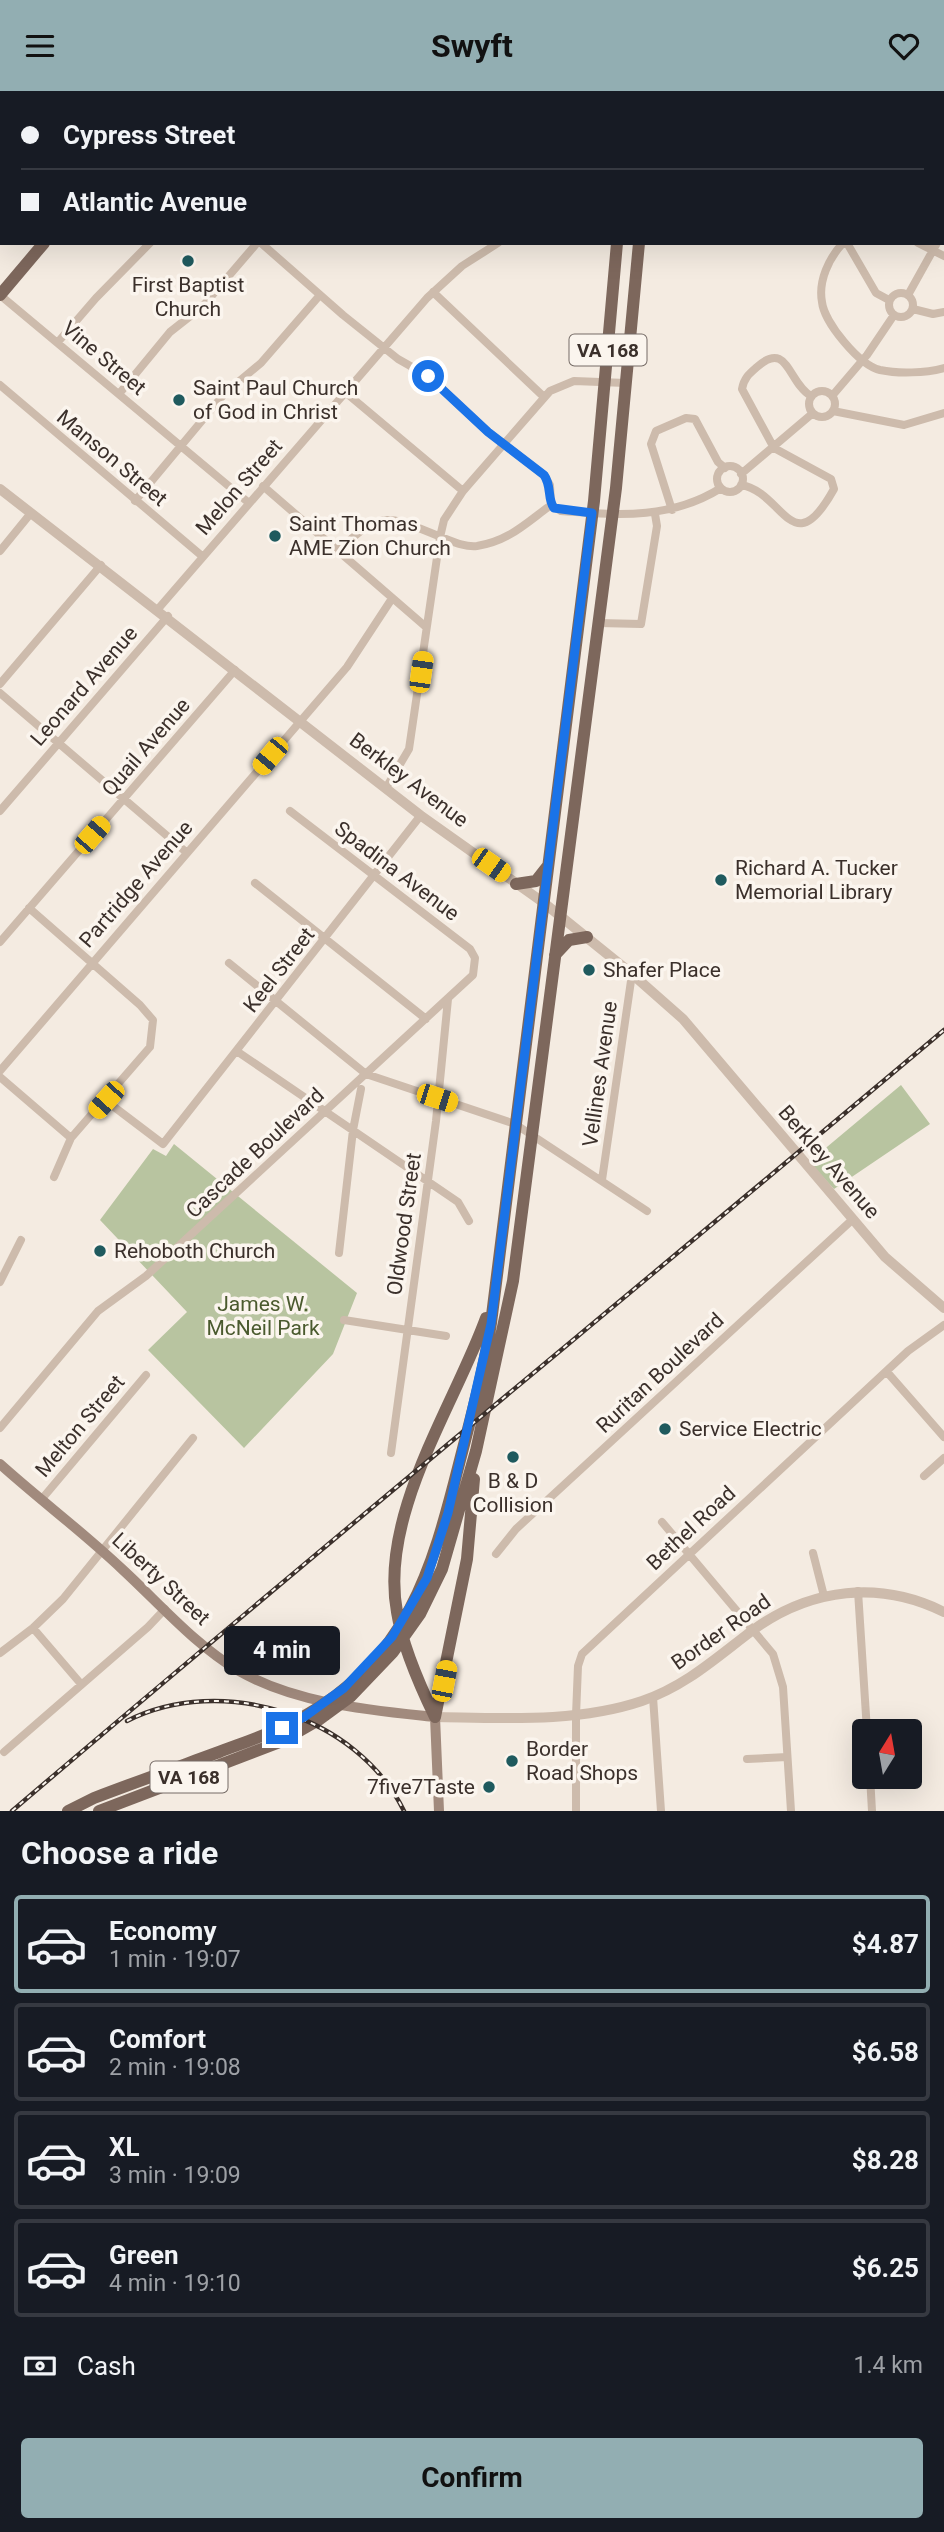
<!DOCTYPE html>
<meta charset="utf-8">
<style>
body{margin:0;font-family:Roboto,sans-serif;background:#242831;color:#f1f3f6;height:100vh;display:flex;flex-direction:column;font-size:26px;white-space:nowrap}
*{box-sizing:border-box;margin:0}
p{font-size:23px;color:#9ea1a6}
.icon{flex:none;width:38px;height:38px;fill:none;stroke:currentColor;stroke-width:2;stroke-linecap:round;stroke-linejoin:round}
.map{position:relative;height:1720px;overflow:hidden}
.details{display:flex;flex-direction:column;background:#171b24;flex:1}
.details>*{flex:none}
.banner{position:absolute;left:0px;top:0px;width:945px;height:154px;box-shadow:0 7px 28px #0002;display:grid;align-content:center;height:154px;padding:0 21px;background:#171b24}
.needle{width:46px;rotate:11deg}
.controls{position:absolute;left:852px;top:1628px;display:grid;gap:14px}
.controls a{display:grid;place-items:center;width:70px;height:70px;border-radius:7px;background:#171b24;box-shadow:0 7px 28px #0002;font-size:35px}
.end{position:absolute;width:32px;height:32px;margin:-16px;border:9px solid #1a73e8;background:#fff;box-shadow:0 0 0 4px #fff}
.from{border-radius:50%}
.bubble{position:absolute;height:49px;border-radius:7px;background:#171b24;box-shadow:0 7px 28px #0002;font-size:23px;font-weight:700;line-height:49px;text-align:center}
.car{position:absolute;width:21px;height:42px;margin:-21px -10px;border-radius:9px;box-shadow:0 0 5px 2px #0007;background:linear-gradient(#f5c518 24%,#345 0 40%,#f5c518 0 76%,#345 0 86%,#f5c518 0)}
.banner b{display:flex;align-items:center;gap:24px;height:66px;font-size:26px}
.banner b+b{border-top:2px solid #363941}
.banner i{width:18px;height:18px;background:#f1f3f6}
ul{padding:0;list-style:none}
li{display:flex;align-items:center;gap:21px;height:98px;margin:0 14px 10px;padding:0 7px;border:4px solid #363941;border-radius:7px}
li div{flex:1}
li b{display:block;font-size:26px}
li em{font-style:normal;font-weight:700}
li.active{border-color:#92aeb2}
li>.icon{width:63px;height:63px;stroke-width:1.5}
h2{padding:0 21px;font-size:32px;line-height:84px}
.pay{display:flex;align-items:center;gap:18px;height:77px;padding:0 21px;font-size:26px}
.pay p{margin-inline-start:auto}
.primary-button{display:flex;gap:14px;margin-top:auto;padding:14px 21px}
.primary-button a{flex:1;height:80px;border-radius:7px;background:#92aeb2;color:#111;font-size:28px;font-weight:700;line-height:80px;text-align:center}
header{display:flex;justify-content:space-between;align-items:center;height:91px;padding:0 21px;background:#92aeb2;color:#111;font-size:32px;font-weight:700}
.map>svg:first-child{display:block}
.green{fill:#b8c4a0}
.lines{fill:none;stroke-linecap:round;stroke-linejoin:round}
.minor{stroke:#cdbbac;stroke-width:8}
.tertiary{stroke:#cdbbac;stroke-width:10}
.secondary{stroke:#a18a7d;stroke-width:10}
.primary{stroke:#7d675c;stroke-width:12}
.rail-casing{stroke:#3b302b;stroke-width:4.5}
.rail{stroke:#fbf5ee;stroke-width:2;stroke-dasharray:5;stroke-linecap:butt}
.route{stroke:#1a73e8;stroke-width:9}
.poi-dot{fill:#1f5a5e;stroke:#fbf5ee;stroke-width:2.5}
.labels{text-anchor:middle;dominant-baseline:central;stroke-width:7;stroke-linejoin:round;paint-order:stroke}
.shield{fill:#fbf5ee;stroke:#756b66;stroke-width:2}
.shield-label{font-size:19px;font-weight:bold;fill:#3b302b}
.poi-label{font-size:21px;fill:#3b302b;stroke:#fbf5ee;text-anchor:start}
.street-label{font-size:21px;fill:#3b302b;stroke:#fbf5ee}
.park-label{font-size:21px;fill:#4a5a2e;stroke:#fbf5ee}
</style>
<header><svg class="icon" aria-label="menu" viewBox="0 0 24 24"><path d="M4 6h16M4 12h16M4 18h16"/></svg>Swyft<svg class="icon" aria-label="heart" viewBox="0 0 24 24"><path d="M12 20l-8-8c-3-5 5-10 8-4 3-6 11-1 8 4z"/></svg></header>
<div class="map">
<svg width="944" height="1720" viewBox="0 0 944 1720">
<rect width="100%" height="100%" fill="#f4ebe1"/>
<path class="green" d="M901,994L930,1033L834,1098L809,1071Z
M174,1053L357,1202L333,1263L244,1357L148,1259L187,1221L100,1129L153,1058L166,1065Z"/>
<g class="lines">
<path class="minor" d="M1,0L4,2
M84,0L86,2
M500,0L502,2
M66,2L68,0
M280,2L282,0
M0,78L2,76
M0,114L2,115
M943,140L944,139
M261,152L343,224L398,268L428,285L488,341L544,384L550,394L551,414
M843,152C829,167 818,190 822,211C824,231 859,274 880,279C899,283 925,282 944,277
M847,152L876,202L889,209
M918,152L944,165
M433,201L544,306
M889 214a12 12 0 1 1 24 0a12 12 0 1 1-24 0Z
M0,204L249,412
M908,204L937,152
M913,218L933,223L944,221
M58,251L96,207L150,152
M0,294L202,465
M809 313a13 13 0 1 1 26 0a13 13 0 1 1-26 0Z
M345,301L463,400
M119,303L170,241L203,215L257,152
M832,305L867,264L894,224
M833,320L904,334L944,322
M717 388a13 13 0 1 1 26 0a13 13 0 1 1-26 0Z
M741,383L813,322
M741,394C784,401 792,474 834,398L831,388L774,357L742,298C744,287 749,283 757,276C788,248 788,292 811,305
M263,395L426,536
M135,410L225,302L261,272L320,204
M551,414L561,420C618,424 670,429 721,397
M672,419L651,353L656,340L686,327L695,328L718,371L725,377
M0,460L31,422
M337,461C384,416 387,425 446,448C456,452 466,456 477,455C509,450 526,432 551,414
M158,518L427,207L462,175L498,152
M599,532L641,533L657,435L655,423
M0,593L101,474
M0,602L186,761
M386,697L409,658L440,446L444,429L463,400L550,300L574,290L626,292
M0,720L168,525
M255,792L426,928
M29,817L140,914L153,929L150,956L71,1047L54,1086
M0,851L235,579
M229,872L366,983L515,1033L647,1120
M238,961L458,1111L469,1130
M0,980L347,576L391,509
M0,986L71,1047
M105,1009L163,1053L421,724
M602,1089L632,883
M339,1162L353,1039L361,998
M0,1191L21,1149
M344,1229L446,1245
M887,1281L944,1346
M0,1337L98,1220L146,1185L473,884L475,867L470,858L290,720
M391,1362L436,1030L448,908
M924,1385L944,1367
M41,1409L146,1284
M662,1431L773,1563L783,1596L791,1720
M813,1462L824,1505
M496,1463L516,1438L852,1129
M858,1500L867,1640
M33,1537L81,1593
M0,1562L33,1537L63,1508L193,1347
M653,1606L661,1720
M4,1661L148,1536L165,1518
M747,1668L787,1666
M870,1685L872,1720
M576,1720V1624L578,1575L582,1563L908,1260L944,1234"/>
<path class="tertiary" d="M0,398L420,724L544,812L632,883L683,928L885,1166L944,1217
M435,1626C503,1627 577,1632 642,1610C686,1595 717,1566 753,1539C811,1497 880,1489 944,1521"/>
<path class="secondary" d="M0,1373C40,1409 83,1441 122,1478C159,1512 195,1554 239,1580C297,1613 370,1619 435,1626L439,1720"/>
<path class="primary" d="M173,2L175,0
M627,2V0
M652,2V0
M0,204L44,152
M516,793L536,790L547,776
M555,864L569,849L587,846
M435,1626C421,1597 402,1553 397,1521C379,1424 454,1315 486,1227
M435,1626L467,1468L474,1388
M68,1720L94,1707C136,1691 178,1676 219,1661C248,1650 276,1641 303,1626C407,1568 432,1480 459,1373C471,1326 484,1280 491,1232L594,410L617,152
M99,1720L280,1651L320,1628L350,1606L393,1561L420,1523L442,1478L476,1360L513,1190L616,397L639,152"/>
<defs>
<path id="rail" d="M127,1630C221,1582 357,1624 404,1720
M12,1720C320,1457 634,1200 944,939"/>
</defs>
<use href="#rail" class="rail-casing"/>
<use href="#rail" class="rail"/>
</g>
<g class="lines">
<path class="route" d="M282,1637L304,1626L344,1597L392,1546L427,1487L448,1422L491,1233L592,422L554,417C547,408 552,395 544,384L488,341L428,285"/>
</g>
<g class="poi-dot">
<circle cx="188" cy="170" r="7"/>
<circle cx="179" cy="309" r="7"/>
<circle cx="275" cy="445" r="7"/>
<circle cx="721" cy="789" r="7"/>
<circle cx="589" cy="879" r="7"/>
<circle cx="100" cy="1160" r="7"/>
<circle cx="665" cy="1338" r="7"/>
<circle cx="513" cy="1366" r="7"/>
<circle cx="512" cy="1670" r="7"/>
<circle cx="489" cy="1696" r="7"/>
</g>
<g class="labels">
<g class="shield">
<rect x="569.5" y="243.5" width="77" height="31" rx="5"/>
<rect x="150.5" y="1670.5" width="77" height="31" rx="5"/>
</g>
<g class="shield-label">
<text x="608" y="259">VA 168</text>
<text x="189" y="1686">VA 168</text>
</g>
<g class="poi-label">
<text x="188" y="194" text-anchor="middle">First Baptist<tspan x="188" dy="24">Church</tspan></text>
<text x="193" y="297">Saint Paul Church<tspan x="193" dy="24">of God in Christ</tspan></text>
<text x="289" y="433">Saint Thomas<tspan x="289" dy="24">AME Zion Church</tspan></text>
<text x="735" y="777">Richard A. Tucker<tspan x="735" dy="24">Memorial Library</tspan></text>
<text x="603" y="879">Shafer Place</text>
<text x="114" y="1160">Rehoboth Church</text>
<text x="679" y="1338">Service Electric</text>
<text x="513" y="1390" text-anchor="middle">B &amp; D<tspan x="513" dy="24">Collision</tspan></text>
<text x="526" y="1658">Border<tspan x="526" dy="24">Road Shops</tspan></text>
<text x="475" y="1696" text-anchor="end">7five7Taste</text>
</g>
<g class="street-label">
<text transform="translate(104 267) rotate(40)">Vine Street</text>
<text transform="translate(112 367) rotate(40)">Manson Street</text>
<text transform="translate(239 396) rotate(-49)">Melon Street</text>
<text transform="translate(84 595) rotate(-49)">Leonard Avenue</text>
<text transform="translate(146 656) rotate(-49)">Quail Avenue</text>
<text transform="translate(409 689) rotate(37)">Berkley Avenue</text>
<text transform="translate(397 780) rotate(37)">Spadina Avenue</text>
<text transform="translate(136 793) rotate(-49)">Partridge Avenue</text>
<text transform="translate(279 879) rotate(-52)">Keel Street</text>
<text transform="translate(600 983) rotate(-82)">Vellines Avenue</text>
<text transform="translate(255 1062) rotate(-43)">Cascade Boulevard</text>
<text transform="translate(829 1071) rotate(49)">Berkley Avenue</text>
<text transform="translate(404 1133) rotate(-82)">Oldwood Street</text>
<text transform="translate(660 1282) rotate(-43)">Ruritan Boulevard</text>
<text transform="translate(80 1335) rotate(-50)">Melton Street</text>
<text transform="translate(691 1437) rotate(-43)">Bethel Road</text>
<text transform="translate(161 1488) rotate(43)">Liberty Street</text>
<text transform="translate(721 1541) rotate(-35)">Border Road</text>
</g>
<g class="park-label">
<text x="263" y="1213">James W.<tspan x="263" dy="24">McNeil Park</tspan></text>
</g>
</g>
</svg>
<div class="controls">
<a><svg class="needle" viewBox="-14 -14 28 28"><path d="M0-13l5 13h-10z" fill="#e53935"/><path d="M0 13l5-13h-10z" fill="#9ea1a6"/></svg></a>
</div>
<i class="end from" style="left:428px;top:285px"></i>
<i class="end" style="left:282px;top:1637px"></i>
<div class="bubble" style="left:224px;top:1535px;width:116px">4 min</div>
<i class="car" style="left:421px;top:581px;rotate:8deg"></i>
<i class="car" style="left:270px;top:665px;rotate:220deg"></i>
<i class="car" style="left:92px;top:744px;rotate:41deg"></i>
<i class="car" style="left:491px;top:774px;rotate:125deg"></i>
<i class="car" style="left:437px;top:1007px;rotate:108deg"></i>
<i class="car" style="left:106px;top:1009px;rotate:222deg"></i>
<i class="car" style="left:444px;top:1590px;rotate:11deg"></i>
<div class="banner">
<b><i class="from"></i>Cypress Street</b>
<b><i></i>Atlantic Avenue</b>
</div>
</div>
<section class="details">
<h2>Choose a ride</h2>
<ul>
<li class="active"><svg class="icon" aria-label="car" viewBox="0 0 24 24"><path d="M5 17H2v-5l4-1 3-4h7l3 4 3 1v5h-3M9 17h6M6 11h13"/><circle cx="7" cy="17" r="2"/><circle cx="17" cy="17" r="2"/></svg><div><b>Economy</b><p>1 min · 19:07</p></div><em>$4.87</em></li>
<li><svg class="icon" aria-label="car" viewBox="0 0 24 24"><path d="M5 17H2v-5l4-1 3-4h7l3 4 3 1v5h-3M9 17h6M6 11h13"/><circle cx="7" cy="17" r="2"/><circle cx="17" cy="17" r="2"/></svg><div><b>Comfort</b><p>2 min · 19:08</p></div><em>$6.58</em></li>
<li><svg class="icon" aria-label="car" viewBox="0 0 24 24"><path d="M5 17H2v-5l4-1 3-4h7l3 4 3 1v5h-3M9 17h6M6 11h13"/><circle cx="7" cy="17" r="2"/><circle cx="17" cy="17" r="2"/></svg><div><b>XL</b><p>3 min · 19:09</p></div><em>$8.28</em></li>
<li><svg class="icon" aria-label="car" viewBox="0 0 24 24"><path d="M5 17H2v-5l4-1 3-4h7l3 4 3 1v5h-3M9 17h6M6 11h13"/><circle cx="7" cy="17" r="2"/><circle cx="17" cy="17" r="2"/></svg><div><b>Green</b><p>4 min · 19:10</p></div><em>$6.25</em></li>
</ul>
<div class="pay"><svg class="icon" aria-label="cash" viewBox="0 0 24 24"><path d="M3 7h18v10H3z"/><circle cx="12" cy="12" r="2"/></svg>Cash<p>1.4 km</p></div>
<div class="primary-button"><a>Confirm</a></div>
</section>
